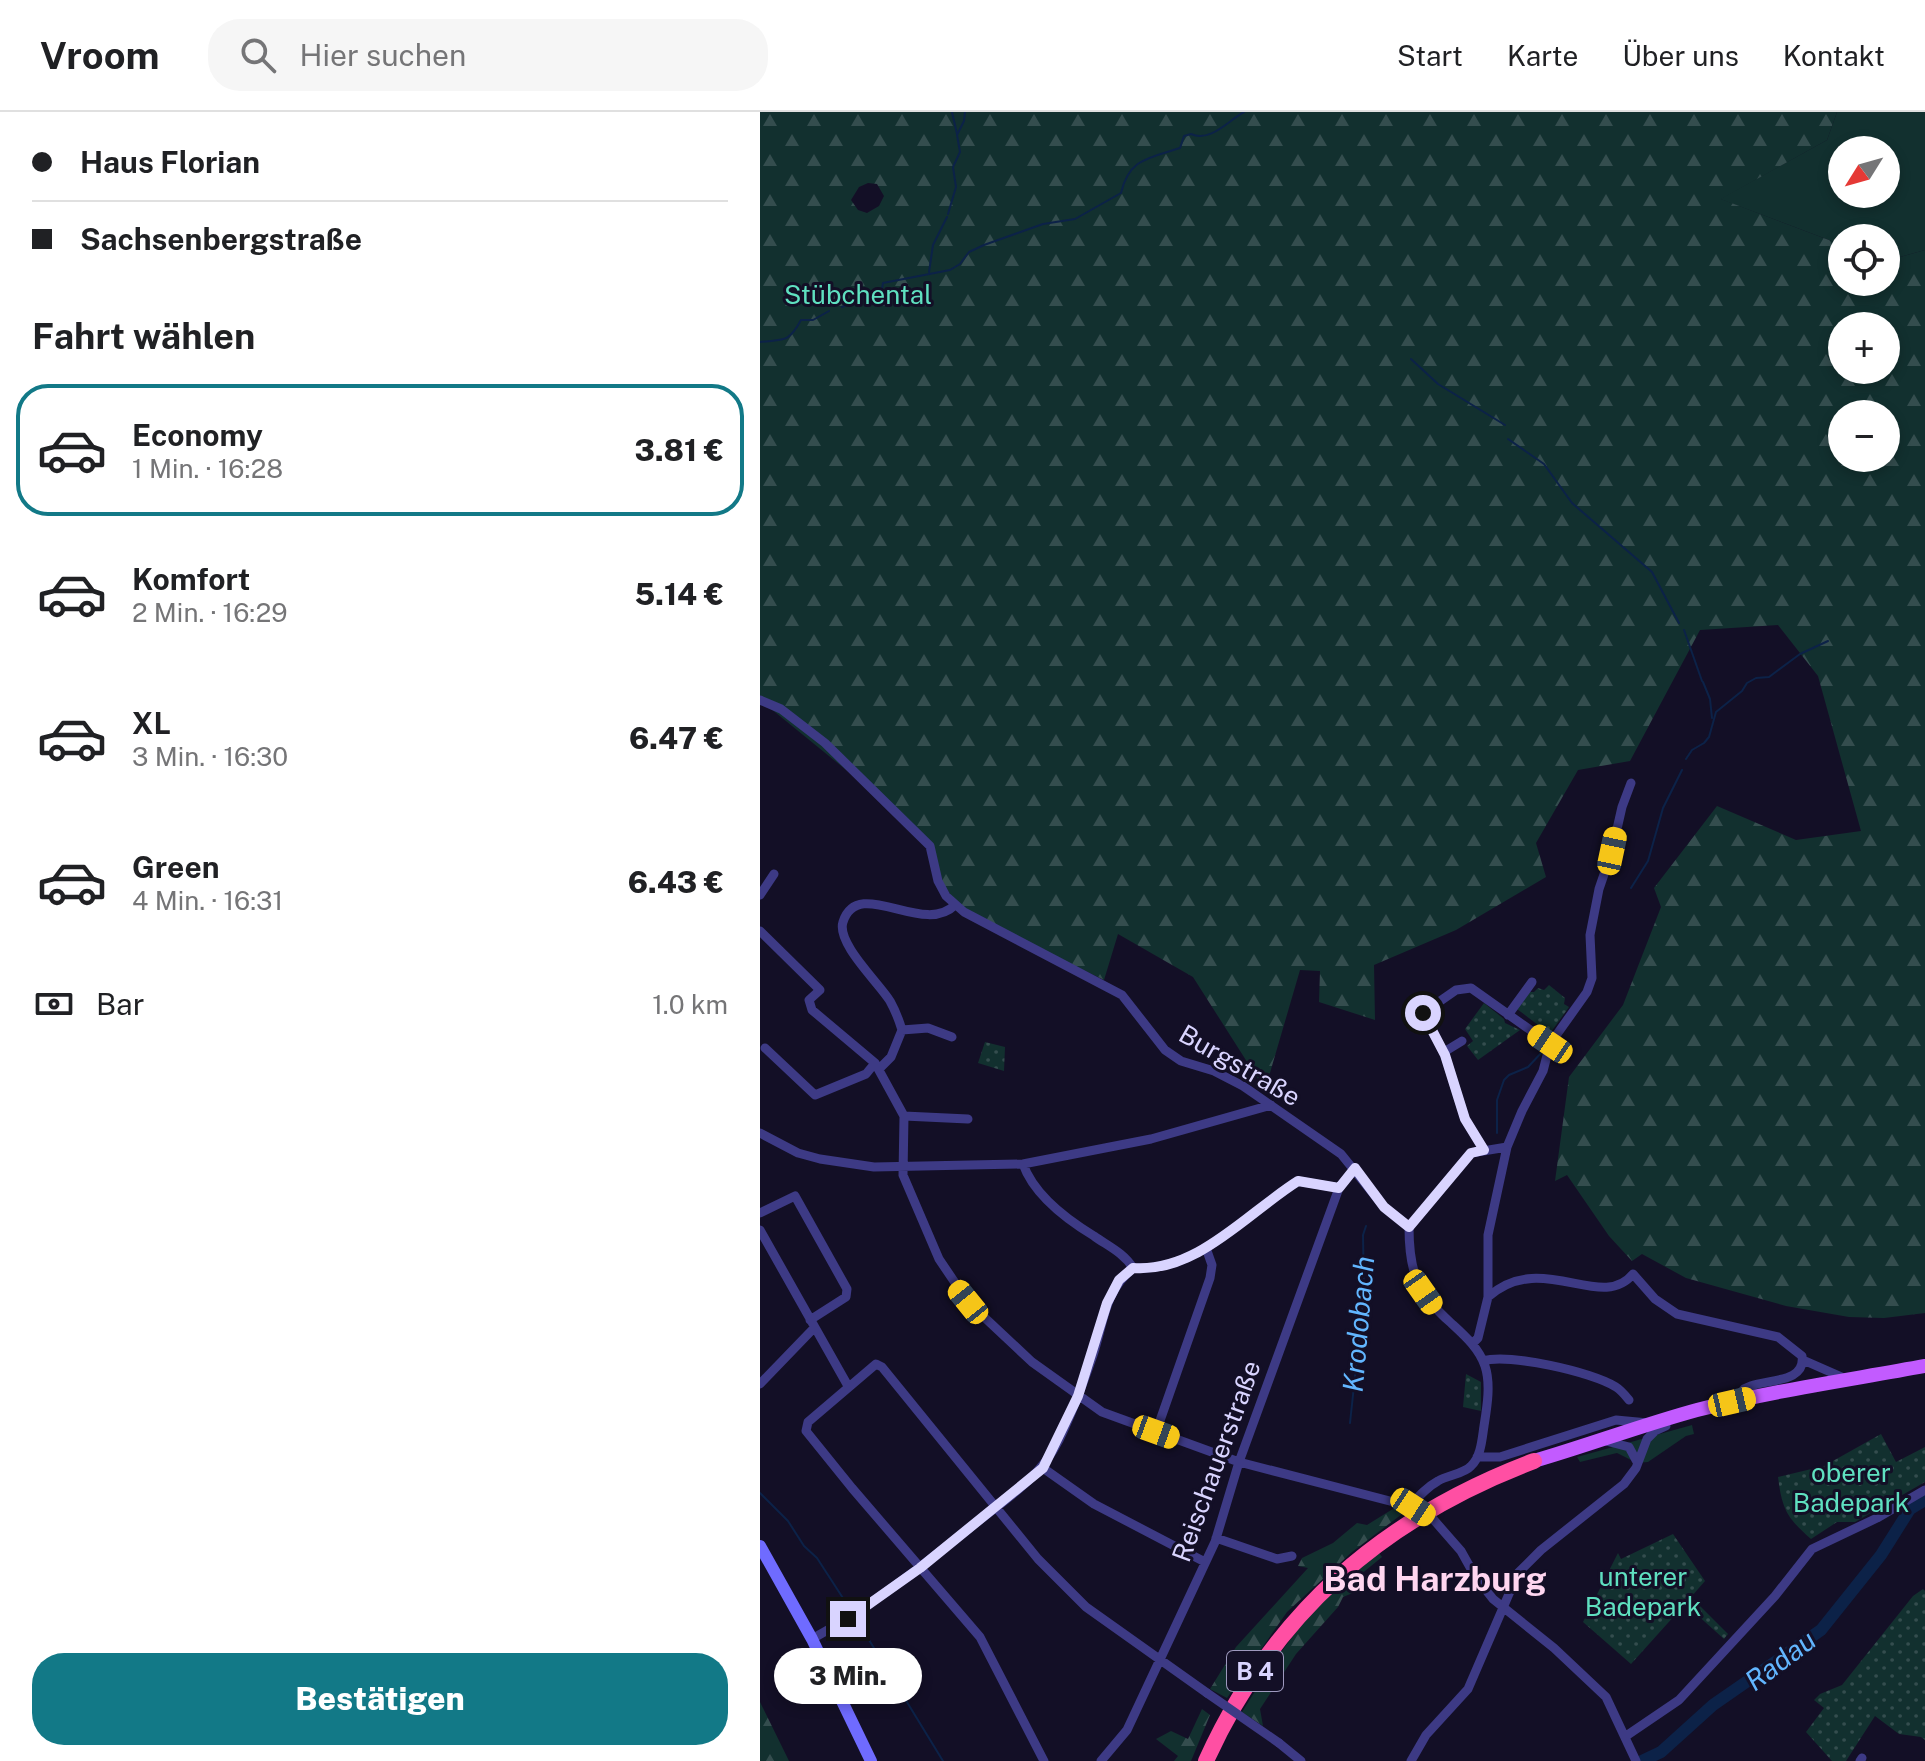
<!DOCTYPE html>
<html lang="de">
<meta charset="utf-8">
<style>
body{margin:0;font-family:"Public Sans",sans-serif;background:#f6f6f6;color:#202124;height:100vh;display:flex;flex-direction:column;font-size:30px;white-space:nowrap}
*{box-sizing:border-box;margin:0}
p{font-size:26px;color:#757577}
.icon{flex:none;width:44px;height:44px;fill:none;stroke:currentColor;stroke-width:2;stroke-linecap:round;stroke-linejoin:round}
.map{position:relative;flex:1;overflow:hidden}
.panel{display:flex;flex-direction:column;background:#fff;width:760px}
.panel>*{flex:none}
.top-card{display:grid;align-content:center;height:176px;padding:0 32px;background:#fff}
.needle{width:52px;rotate:233deg}
.buttons{position:absolute;left:1068px;top:24px;display:grid;gap:16px}
.buttons a{display:grid;place-items:center;width:72px;height:72px;border-radius:50%;background:#fff;box-shadow:0 4px 12px #0003;font-size:40px}
.end{position:absolute;width:36px;height:36px;margin:-18px;border:10px solid #d9d4ff;background:#111;box-shadow:0 0 0 4px #111}
.from{border-radius:50%}
.bubble{position:absolute;height:56px;border-radius:28px;background:#fff;box-shadow:0 4px 12px #0003;font-size:26px;font-weight:800;line-height:56px;text-align:center}
.car{position:absolute;width:24px;height:48px;margin:-24px -12px;border-radius:10px;box-shadow:0 0 6px 2px #0007;background:linear-gradient(#f5c518 24%,#345 0 40%,#f5c518 0 76%,#345 0 86%,#f5c518 0)}
.top-card b{display:flex;align-items:center;gap:28px;height:76px;font-size:30px}
.top-card b+b{border-top:2px solid #e0e0e0}
.top-card i{width:20px;height:20px;background:#202124}
ul{padding:0;list-style:none}
li{display:flex;align-items:center;gap:24px;height:132px;margin:0 16px 12px;padding:0 16px;border:4px solid transparent;border-radius:32px}
li div{flex:1}
li b{display:block;font-size:30px}
li em{font-style:normal;font-weight:800}
li.selected{border-color:#127987}
li>.icon{width:72px;height:72px;stroke-width:1.5}
h2{padding:0 32px;font-size:36px;line-height:96px}
.pay{display:flex;align-items:center;gap:20px;height:88px;padding:0 32px;font-size:30px}
.pay p{margin-inline-start:auto}
.action{display:flex;gap:16px;margin-top:auto;padding:16px 32px}
.action a{flex:1;height:92px;border-radius:32px;background:#127987;color:#fff;font-size:32px;font-weight:800;line-height:92px;text-align:center}
header{display:flex;align-items:center;gap:48px;box-sizing:border-box;height:112px;padding:0 40px;background:#fff;border-bottom:2px solid #e0e0e0}
header strong{font-size:38px}
nav{display:flex;gap:44px;margin-inline-start:auto;font-size:28px}
.search{width:560px;height:72px;background:#f6f6f6;display:flex;align-items:center;gap:20px;box-sizing:border-box;padding:0 28px;border-radius:32px;color:#757577;font-size:30px}
main{display:flex;flex:1;min-height:0}
.map>svg:first-child{display:block}
.green{fill:#12302f;fill-rule:evenodd}
.forest{fill:url(#forest-firs);fill-rule:evenodd}
.park{fill:url(#park-dots)}
.lines{fill:none;stroke-linecap:round;stroke-linejoin:round}
.stream{stroke:#0c2248;stroke-width:2}
.river{stroke:#0c2248;stroke-width:12}
.street{stroke:#3d3a85;stroke-width:9}
.secondary{stroke:#6f6bff;stroke-width:12}
.primary{stroke:#c25bff;stroke-width:14}
.highway{stroke:#ff4fa3;stroke-width:16}
.street-bridge{stroke:#3d3a85;stroke-width:9}
.route{stroke:#d9d4ff;stroke-width:10}
.labels{text-anchor:middle;dominant-baseline:central;stroke-width:6;stroke-linejoin:round;paint-order:stroke}
.shield{fill:#130f26;stroke:#9e99be;stroke-width:2}
.shield-label{font-size:24px;font-weight:bold;fill:#d9d4ff}
.park-label{font-size:26px;fill:#5fe0c0;stroke:#130f26}
.street-label{font-size:26px;fill:#d9d4ff;stroke:#130f26}
.water-label{font-size:28px;font-style:italic;fill:#62b6ff;stroke:#130f26}
.district-label{font-size:34px;font-weight:bold;fill:#ffd6f0;stroke:#130f26}
</style>
<header>
<strong>Vroom</strong>
<div class="search"><svg class="icon" aria-label="search" viewBox="0 0 24 24"><circle cx="10" cy="10" r="6"/><path d="M15 15l6 6"/></svg>Hier suchen</div>
<nav><a>Start</a><a>Karte</a><a>Über uns</a><a>Kontakt</a></nav>
</header>
<main>
<section class="panel">
<div class="top-card">
<b><i class="from"></i>Haus Florian</b>
<b><i></i>Sachsenbergstraße</b>
</div>
<h2>Fahrt wählen</h2>
<ul>
<li class="selected"><svg class="icon" aria-label="car" viewBox="0 0 24 24"><path d="M5 17H2v-5l4-1 3-4h7l3 4 3 1v5h-3M9 17h6M6 11h13"/><circle cx="7" cy="17" r="2"/><circle cx="17" cy="17" r="2"/></svg><div><b>Economy</b><p>1 Min. · 16:28</p></div><em>3.81 €</em></li>
<li><svg class="icon" aria-label="car" viewBox="0 0 24 24"><path d="M5 17H2v-5l4-1 3-4h7l3 4 3 1v5h-3M9 17h6M6 11h13"/><circle cx="7" cy="17" r="2"/><circle cx="17" cy="17" r="2"/></svg><div><b>Komfort</b><p>2 Min. · 16:29</p></div><em>5.14 €</em></li>
<li><svg class="icon" aria-label="car" viewBox="0 0 24 24"><path d="M5 17H2v-5l4-1 3-4h7l3 4 3 1v5h-3M9 17h6M6 11h13"/><circle cx="7" cy="17" r="2"/><circle cx="17" cy="17" r="2"/></svg><div><b>XL</b><p>3 Min. · 16:30</p></div><em>6.47 €</em></li>
<li><svg class="icon" aria-label="car" viewBox="0 0 24 24"><path d="M5 17H2v-5l4-1 3-4h7l3 4 3 1v5h-3M9 17h6M6 11h13"/><circle cx="7" cy="17" r="2"/><circle cx="17" cy="17" r="2"/></svg><div><b>Green</b><p>4 Min. · 16:31</p></div><em>6.43 €</em></li>
</ul>
<div class="pay"><svg class="icon" aria-label="cash" viewBox="0 0 24 24"><path d="M3 7h18v10H3z"/><circle cx="12" cy="12" r="2"/></svg>Bar<p>1.0 km</p></div>
<div class="action"><a>Bestätigen</a></div>
</section>
<div class="map">
<svg width="1165" height="1649" viewBox="0 0 1165 1649">
<defs>
<pattern id="forest-firs" width="22" height="20" patternUnits="userSpaceOnUse" patternTransform="scale(2)"><rect width="22" height="20" fill="#12302f"/><path d="M5 1l3.5 6h-7zM16 11l3.5 6h-7z" fill="#344d4e"/></pattern>
<pattern id="park-dots" width="8" height="8" patternUnits="userSpaceOnUse" patternTransform="scale(2)"><rect width="8" height="8" fill="#12302f"/><path d="M2 2h.1M6 6h.1" fill="none" stroke="#344d4e" stroke-width="1.8" stroke-linecap="round"/></pattern>
</defs>
<rect width="100%" height="100%" fill="#130f26"/>
<path class="green" d="M1077,0H1165V138L1126,149V126H1082V133L960,87L1067,28ZM1082,38H1126V82H1082Z
M932,1313L934,1322L926,1324L888,1350L877,1351L857,1341L820,1350L817,1345Z"/>
<path class="forest" d="M0,0H1077L1067,28L961,87L1082,133V170H1126V149L1165,138V1201L1124,1206L1089,1205L1026,1194L926,1166L882,1142L872,1149L849,1124L807,1063L795,1069L809,965L863,893L901,795L894,776L957,694L1036,728L1101,719L1058,564L1018,513L940,518L870,649L818,658L776,731L786,765L696,818L614,853L615,908L559,890L560,859L540,858L505,978L433,865L358,822L344,868L210,802L192,785L181,768L174,735L149,709L0,588ZM108,71L117,72L124,84L119,94L107,101L98,98L91,88L99,75ZM1082,214H1126V258H1082ZM1082,302H1126V346H1082Z
M636,1395L646,1399L592,1440L527,1500L467,1586L450,1577L476,1535L548,1456L538,1454L542,1446L573,1431L597,1411L607,1413Z
M619,1441L622,1445L600,1463V1478L583,1485L578,1495L536,1542L500,1597L503,1614L482,1600C509,1557 538,1511 576,1476C589,1464 605,1453 619,1441Z
M0,1590L29,1649H0Z
M442,1597L450,1603L431,1649H414L418,1644L396,1627L411,1619L428,1627Z"/>
<path class="park" d="M789,873L805,886L804,892L809,895L786,927L779,922L782,916L757,897L768,880H774L778,876L784,878Z
M724,891L744,907L745,911L760,918L718,948L707,934L713,929L705,917Z
M225,930L245,935L244,959L218,951Z
M706,1262L721,1270V1299L703,1295Z
M1121,1322L1136,1350L1165,1335V1370L1095,1410H1077L1051,1427C1027,1406 1022,1397 1018,1365L1064,1354Z
M913,1422L945,1469L931,1485L968,1522L964,1527L925,1492L871,1552L823,1510L858,1441L861,1447Z
M1163,1477L1165,1479V1628L1161,1625L1139,1622L1115,1604L1086,1649H1072L1046,1620L1064,1596L1054,1588L1060,1582L1082,1573L1153,1484Z"/>
<g class="lines">
<path class="stream" d="M192,0L197,22
M188,102L196,75L193,55L200,40L197,23L204,9L205,0
M169,160L173,133L187,105
M82,195L122,177L123,171L190,158L200,152L209,140L224,133L283,112L315,107L361,81C369,46 390,46 420,36L424,24L431,22C450,31 469,8 484,0
M0,230C23,227 28,232 41,208H53L69,199
M651,247L678,272L745,313
M748,327L784,352L812,391L892,460L919,511
M924,518L942,569
M943,570L950,587L952,606
M926,647L932,638L944,631L949,625L956,600L982,579L987,571L996,566L1009,565L1040,542L1068,529
M871,776L888,749L903,696L922,658
M737,1021V988L744,968L749,963L768,955L783,939
M590,1311L604,1180L603,1123L606,1114
M0,1381L28,1409L44,1434L57,1446L92,1500
M95,1505L183,1649"/>
<path class="river" d="M882,1649L901,1640L953,1593L1061,1518L1121,1443L1150,1397L1165,1388"/>
<path class="street" d="M0,588L21,597L65,631L170,734L178,769L186,784L204,800L362,883L405,938L421,949L454,959L483,974L581,1042L624,1095L649,1115C649,1160 657,1181 691,1211C704,1223 719,1236 725,1254C731,1272 727,1295 724,1314C722,1327 721,1345 711,1354C704,1362 688,1363 678,1369C667,1375 659,1384 651,1393
M0,783L14,762
M0,819L60,878L49,888L52,898L115,951L144,1004L143,1063L179,1147L208,1190L272,1250L342,1300L479,1350L653,1395
M748,903L772,870
M142,918L168,916L192,925
M5,936L55,983L106,962L115,951
M684,940L702,929
M119,957L131,945L142,918C139,908 135,898 130,889C119,871 76,831 83,810C98,763 163,825 195,793
M144,1004L208,1007
M0,1021L38,1041L60,1047L114,1055L263,1052L391,1027L511,993
M724,1038L705,1007L685,943L663,901L696,878L711,876L790,932
M263,1052C274,1083 306,1107 334,1124C348,1134 364,1141 373,1156C437,1161 487,1101 538,1069L579,1076
M0,1101L35,1084L87,1177L86,1185L50,1208
M649,1115L711,1041L747,1035
M0,1118L88,1274
M728,1185C782,1137 841,1201 873,1162L895,1187L917,1202L1018,1225L1042,1244C1046,1271 1008,1267 991,1274L984,1277L974,1288
M712,1232L718,1226L728,1185V1123L747,1035L762,999L783,959L790,932L827,880L832,866L830,823L839,777L852,739L862,695L871,671
M1043,1248L1084,1266
M723,1249C748,1241 833,1260 856,1275C861,1278 865,1283 869,1288
M0,1272L54,1216
M396,1320L450,1166L452,1153L446,1136
M846,1329L869,1335L877,1350
M717,1345H740L856,1308L888,1311
M283,1356L334,1392L445,1450
M673,1407L701,1439L715,1464L733,1487L794,1536L846,1585L876,1649
M456,1426L517,1447L532,1444
M52,1527C110,1495 161,1455 212,1414C245,1388 280,1366 299,1328C312,1301 323,1272 333,1243C344,1210 344,1180 373,1156
M866,1624L919,1588L1015,1484L1052,1437L1117,1406L1165,1378
M519,1631L541,1649
M284,1649L220,1525L92,1376L46,1319L48,1310L116,1252L122,1255L278,1447L326,1495L447,1581
M341,1649L367,1618L455,1430L479,1350L579,1076L595,1056
M651,1649L666,1623L708,1577L758,1461L781,1438L864,1372L876,1356L887,1327L895,1319L906,1314
M1100,1649L1102,1646"/>
<path class="secondary" d="M0,1434L52,1527L111,1649"/>
<path class="primary" d="M774,1349C829,1333 882,1313 937,1298C1012,1279 1089,1268 1165,1254"/>
<path class="highway" d="M446,1649C513,1501 623,1406 774,1349"/>
<path class="street-bridge" d="M653,1395L673,1407
M447,1581L519,1631"/>
</g>
<g class="lines">
<path class="route" d="M88,1507L160,1456L283,1356L318,1284L347,1191L359,1168L373,1156C437,1161 487,1101 538,1069L579,1076L595,1056L624,1095L649,1115L711,1041L724,1038L705,1007L685,943L663,901"/>
</g>
<g class="labels">
<rect class="shield" x="467" y="1539" width="56" height="40" rx="6"/>
<g class="shield-label">
<text x="495" y="1559">B 4</text>
</g>
<g class="park-label">
<text x="98" y="182">Stübchental</text>
<text x="1091" y="1360">oberer<tspan x="1091" dy="30">Badepark</tspan></text>
<text x="883" y="1464">unterer<tspan x="883" dy="30">Badepark</tspan></text>
</g>
<g class="street-label">
<text transform="translate(480 953) rotate(30)">Burgstraße</text>
<text transform="translate(456 1349) rotate(-70)">Reischauerstraße</text>
</g>
<g class="water-label">
<text transform="translate(598 1212) rotate(-85)">Krodobach</text>
<text transform="translate(1020 1548) rotate(-37)">Radau</text>
</g>
<g class="district-label">
<text x="675" y="1467">Bad Harzburg</text>
</g>
</g>
</svg>
<div class="buttons">
<a><svg class="needle" viewBox="-14 -14 28 28"><path d="M0-13l5 13h-10z" fill="#e53935"/><path d="M0 13l5-13h-10z" fill="#757577"/></svg></a>
<a><svg class="icon" aria-label="locate" viewBox="0 0 24 24"><circle cx="12" cy="12" r="6"/><path d="M12 2v4M12 18v4M2 12h4M18 12h4"/></svg></a>
<a>+</a>
<a>−</a>
</div>
<i class="end from" style="left:663px;top:901px"></i>
<i class="end" style="left:88px;top:1507px"></i>
<div class="bubble" style="left:14px;top:1536px;width:148px">3 Min.</div>
<i class="car" style="left:852px;top:739px;rotate:12deg"></i>
<i class="car" style="left:790px;top:932px;rotate:304deg"></i>
<i class="car" style="left:663px;top:1180px;rotate:145deg"></i>
<i class="car" style="left:208px;top:1190px;rotate:321deg"></i>
<i class="car" style="left:972px;top:1290px;rotate:77deg"></i>
<i class="car" style="left:396px;top:1320px;rotate:110deg"></i>
<i class="car" style="left:653px;top:1395px;rotate:123deg"></i>
</div>
</main>
